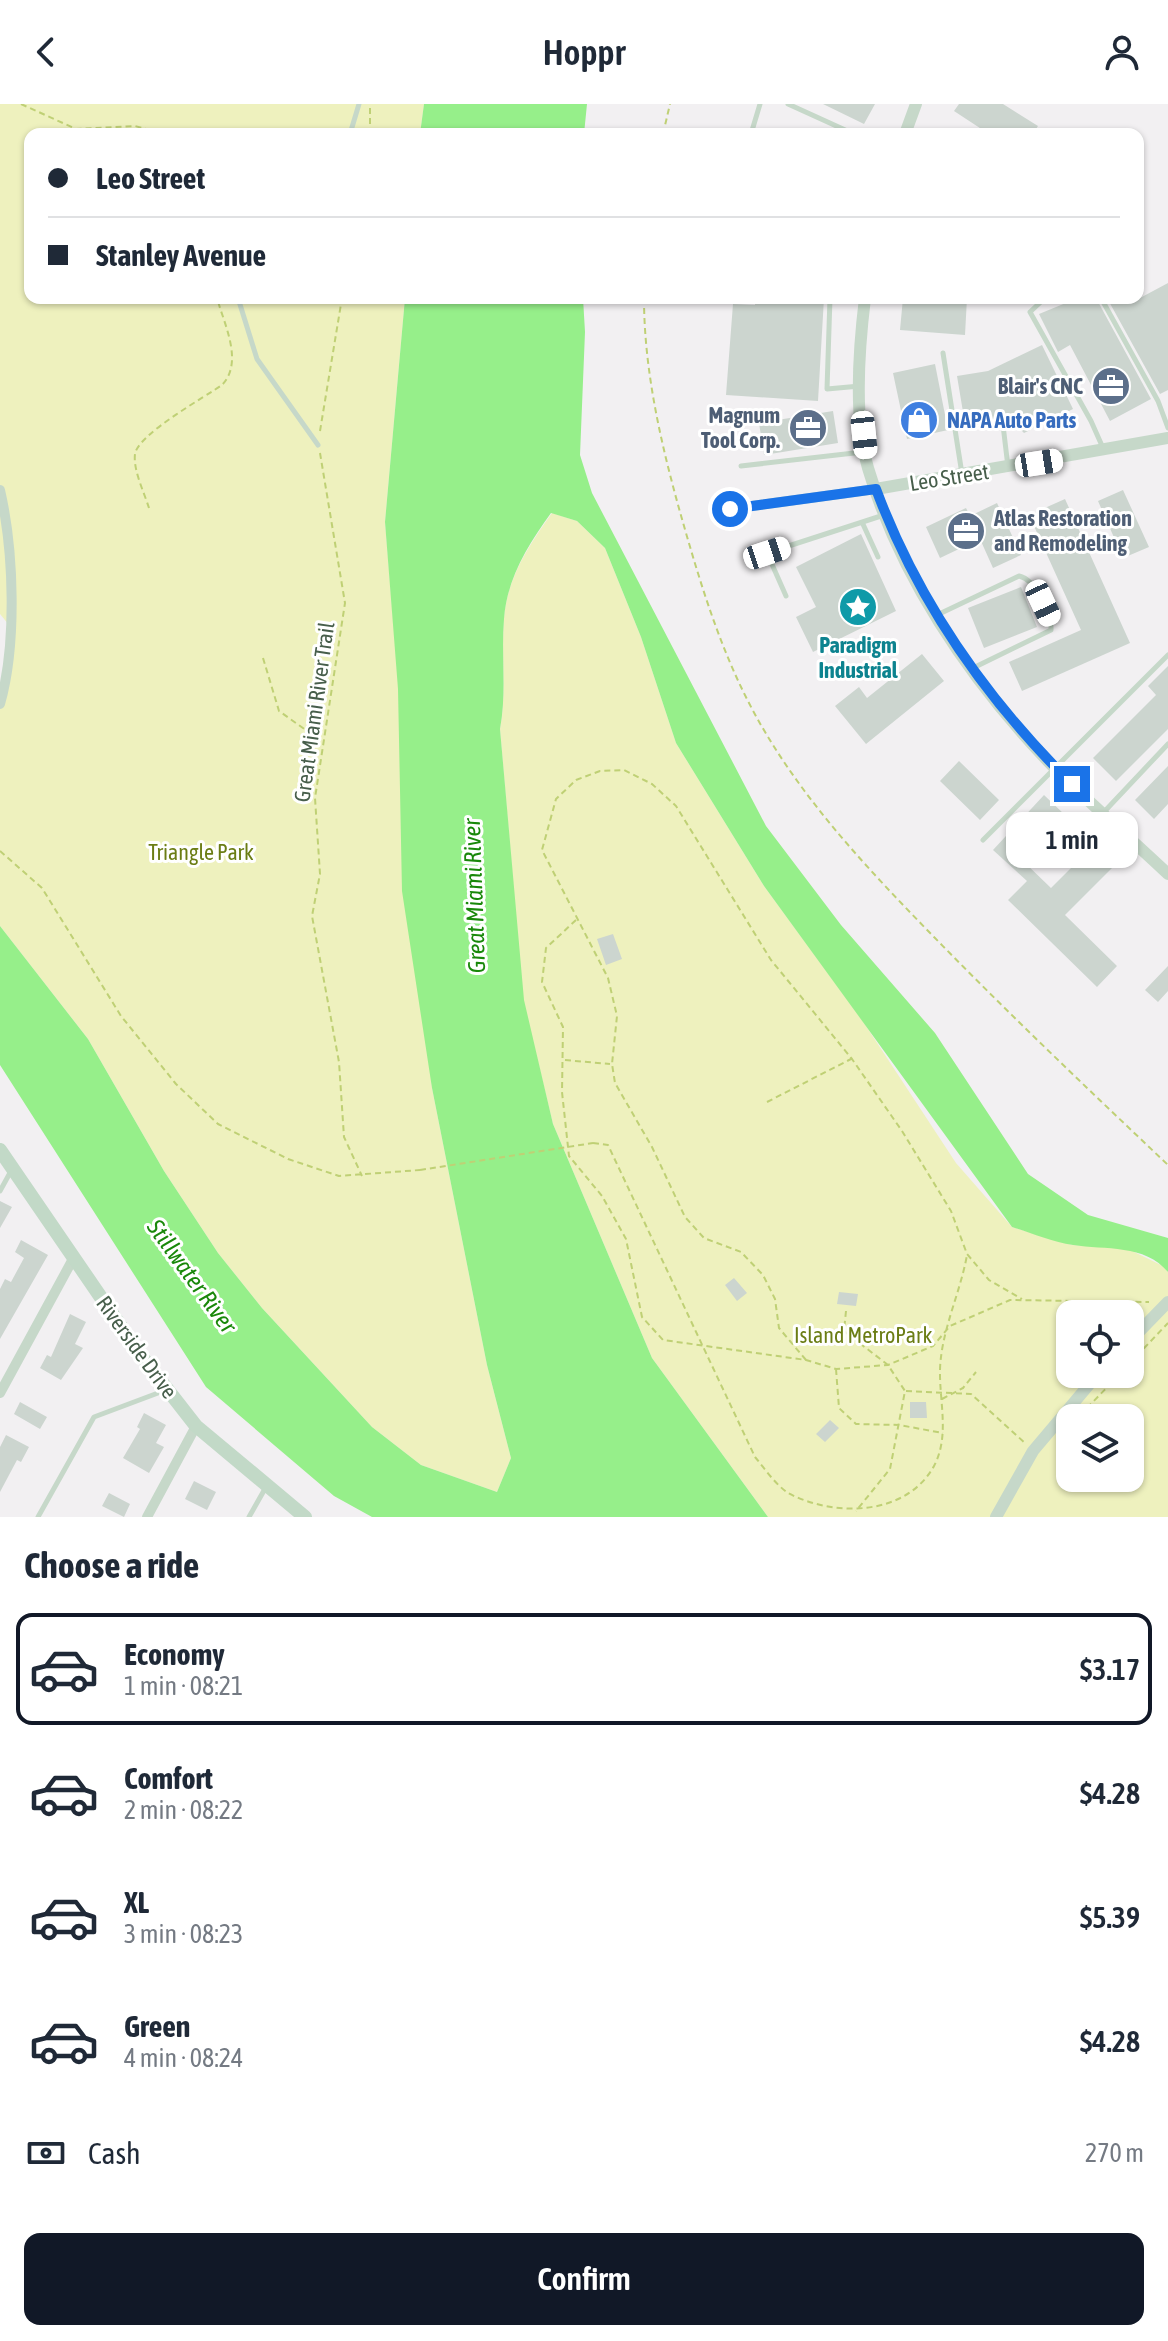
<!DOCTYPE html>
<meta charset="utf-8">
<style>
body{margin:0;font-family:"Asap Condensed",sans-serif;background:#f2f2f3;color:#1f2937;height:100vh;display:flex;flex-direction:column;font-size:30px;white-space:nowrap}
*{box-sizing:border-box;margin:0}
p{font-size:26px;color:#747a83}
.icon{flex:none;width:44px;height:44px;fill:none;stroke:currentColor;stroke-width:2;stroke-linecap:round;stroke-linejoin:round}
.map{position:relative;height:1413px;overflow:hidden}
.panel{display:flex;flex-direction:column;background:#fff;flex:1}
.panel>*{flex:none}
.banner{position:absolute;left:24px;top:24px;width:1120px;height:176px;border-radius:16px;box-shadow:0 2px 6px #0004;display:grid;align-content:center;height:176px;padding:0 24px;background:#fff}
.buttons{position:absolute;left:1056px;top:1196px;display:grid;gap:16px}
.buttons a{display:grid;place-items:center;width:88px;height:88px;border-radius:16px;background:#fff;box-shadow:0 2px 6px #0004;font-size:40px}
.end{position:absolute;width:36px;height:36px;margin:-18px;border:10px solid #1a73e8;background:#fff;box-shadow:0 0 0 4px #fff}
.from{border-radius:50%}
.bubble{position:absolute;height:56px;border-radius:16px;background:#fff;box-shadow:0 2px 6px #0004;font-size:26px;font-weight:600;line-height:56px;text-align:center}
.car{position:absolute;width:24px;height:48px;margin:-24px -12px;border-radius:10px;box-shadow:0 0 6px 2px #0007;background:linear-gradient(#fff 24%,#345 0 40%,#fff 0 76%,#345 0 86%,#fff 0)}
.banner b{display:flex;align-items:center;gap:28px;height:76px;font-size:30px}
.banner b+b{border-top:2px solid #e0e1e3}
.banner i{width:20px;height:20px;background:#1f2937}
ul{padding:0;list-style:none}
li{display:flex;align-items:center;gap:24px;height:112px;margin:0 16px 12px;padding:0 8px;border:4px solid transparent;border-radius:16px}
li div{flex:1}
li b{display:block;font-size:30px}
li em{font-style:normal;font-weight:600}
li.active{border-color:#111827}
li>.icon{width:72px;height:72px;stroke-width:1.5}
h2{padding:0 24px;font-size:36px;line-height:96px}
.pay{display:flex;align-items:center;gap:20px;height:88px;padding:0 24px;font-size:30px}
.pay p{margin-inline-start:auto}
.action{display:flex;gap:16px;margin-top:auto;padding:16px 24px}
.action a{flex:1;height:92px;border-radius:16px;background:#111827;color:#fff;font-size:32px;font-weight:600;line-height:92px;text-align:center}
header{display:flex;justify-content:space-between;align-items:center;height:104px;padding:0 24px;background:#fff;font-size:36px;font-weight:600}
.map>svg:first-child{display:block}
.green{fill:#eef1be;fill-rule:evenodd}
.water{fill:#96ef8a}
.building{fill:#ccd5cf}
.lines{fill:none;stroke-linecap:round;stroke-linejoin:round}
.path{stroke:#bfd075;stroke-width:2;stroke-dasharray:6 4;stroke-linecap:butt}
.service{stroke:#c6d8c9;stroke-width:5}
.minor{stroke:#c6d8c9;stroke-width:10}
.tertiary{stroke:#c6d8c9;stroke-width:12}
.secondary{stroke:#c2d9c7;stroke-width:14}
.path-bridge{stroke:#bfd075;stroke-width:2;stroke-dasharray:6 4;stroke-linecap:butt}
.route{stroke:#1a73e8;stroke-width:10}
.labels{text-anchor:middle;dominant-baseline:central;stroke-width:6;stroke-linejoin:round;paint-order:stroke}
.service-label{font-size:22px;font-weight:bold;fill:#4e5e75;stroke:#fff;text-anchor:end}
.shop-label{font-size:22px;font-weight:bold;fill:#366cbe;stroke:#fff;text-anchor:start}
.street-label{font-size:22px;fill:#475e4b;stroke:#fff}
.culture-label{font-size:22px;font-weight:bold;fill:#0d838f;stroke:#fff}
.park-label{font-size:22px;fill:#6b7d15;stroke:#fff}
.water-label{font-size:24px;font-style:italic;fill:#19880a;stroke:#fff}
</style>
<header><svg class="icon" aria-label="back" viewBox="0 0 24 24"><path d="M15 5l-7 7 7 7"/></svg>Hoppr<svg class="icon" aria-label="person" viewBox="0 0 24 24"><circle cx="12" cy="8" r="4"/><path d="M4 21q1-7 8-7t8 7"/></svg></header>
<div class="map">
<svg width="1168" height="1413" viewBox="0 0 1168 1413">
<rect width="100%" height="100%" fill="#f2f0f2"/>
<path class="green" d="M0,0H424L420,30H30V194H405L385,418L432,984L487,1261L511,1354L497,1388L421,1361L372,1323L262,1204L218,1149L164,1067L88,935L0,822V600L9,521L0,510Z
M552,409L577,417L605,444L641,533L676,639L764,782L862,916L956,1059L1012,1123L1072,1141L1126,1144L1163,1162L1168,1168V1413H768L652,1254L553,1020L523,896L500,625C507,588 501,552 504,514C507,474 529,441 552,409ZM1070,1210H1130V1270H1070ZM1070,1314H1130V1374H1070Z"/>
<path class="water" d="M424,0H587L584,30H420Z
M405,194H583L585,228L580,351L592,389L766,722L841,821L935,929L1028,1070L1088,1111L1168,1134V1168C1145,1140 1105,1146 1073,1141C1052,1138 1032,1129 1012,1123L764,782L676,639L641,533L605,444L577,417L551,409C528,441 507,474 504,515C501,552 507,588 500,625L524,896L553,1020L652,1254L768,1413H372L334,1392L206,1283L0,961V822L88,935L164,1067L218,1149L262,1204L372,1323L421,1361L497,1388L511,1354L487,1261L432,984L402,787L398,585L385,418Z"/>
<path class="building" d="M823,0H875L864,20Z
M959,0H1003L1038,22L1033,30H989L954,7Z
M1168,179V286L1160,290L1107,194H1140Z
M755,194H824L818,297L726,291L733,200L755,201Z
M903,194H967L965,231L900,226Z
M1078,194H1096L1151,295L1110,317L1070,241L1058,248L1039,210Z
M1042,241L1073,305L1024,329L1013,318L1003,316L998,321L966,326L957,272L988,267Z
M935,260L948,326L907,335L893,269Z
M833,307L838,339L764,351L759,319Z
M1123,386L1149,443L1123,454L1098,397Z
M1065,395L1130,539L1022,587L1009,558L1081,526L1029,411Z
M997,399L1021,451L993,464L980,435L940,454L926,423L966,404L970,412Z
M861,430L896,507L813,548L796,513L816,503L796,463Z
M1021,483L1037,523L984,544L968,504Z
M922,550L944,577L866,640L835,602L859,583L867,594Z
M1168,562V625L1116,677L1093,654L1156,591L1148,582Z
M959,657L999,696L980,716L940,677Z
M1168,662V700L1154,715L1135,696Z
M1044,691L1065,711L1022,756L1051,784L1097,738L1118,758L1065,811L1117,862L1097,883L1008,796L1027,777L993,746Z
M613,830L622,855L606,861L597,835Z
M1168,862V887L1158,898L1145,886Z
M0,1097L12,1103L0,1124Z
M21,1136L48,1151L0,1235V1185L5,1175L11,1178L24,1154L15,1148Z
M734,1174L747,1189L737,1197L725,1181Z
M839,1188L858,1190L856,1202L837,1200Z
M70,1210L86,1218L75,1240L83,1244L61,1276L40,1264L47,1251L51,1253Z
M20,1298L47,1313L40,1325L14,1310Z
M910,1298H926L927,1314H910Z
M144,1309L166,1321L156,1339L164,1343L149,1369L123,1354L140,1325L137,1323Z
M830,1316L839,1324L825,1338L816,1330Z
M6,1331L29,1343L21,1358L17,1356L0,1388V1343Z
M194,1377L216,1388L207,1406L185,1395Z
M109,1389L130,1400L124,1413L102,1402Z"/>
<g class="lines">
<path class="path" d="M21,0L76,25L135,22L164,30
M370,30V0
M663,30L670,0
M644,194C644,266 661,340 680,408C697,468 715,529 742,585C788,681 861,758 934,833C1010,911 1089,986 1168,1061
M320,327L342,194
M320,349L345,499L315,694L320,770L312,812L339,958L344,1033L362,1072
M149,404C144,388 133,366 135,350C138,330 205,293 222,281C244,258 224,220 217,194
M263,554L279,607L324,639
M0,747L42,784L121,912L176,980L218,1020L288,1055L339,1072L420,1066
M576,816L546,844L542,878L563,923L562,988L569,1052L602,1092L626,1135L642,1213L663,1236L806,1256L836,1265L888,1261L933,1242L950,1222L1010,1196L1149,1198
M565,956L610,960
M767,998L851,955
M593,1039L608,1041L755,1353C765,1365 775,1380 788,1389C833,1413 906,1413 934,1362C952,1328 936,1289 941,1253C945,1219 961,1185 967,1151
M846,1207L844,1227L888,1261L905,1287L890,1365L856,1407
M806,1256L779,1224L775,1195L763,1171L741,1148L704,1134L685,1113L652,1043L615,979L612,960L617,912L608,874L542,746L556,695L576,676L600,667L624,666L652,680L676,702L771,856L852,955L902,1027L951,1107L967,1150L989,1176L1022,1195
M1130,1259L1168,1219
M836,1265L839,1304L856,1320L899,1321L943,1329
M906,1287L971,1290L1025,1339
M942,1295L963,1284L976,1268
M1087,1304L1120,1270
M1069,1326L1070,1324"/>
<path class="service" d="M788,0L854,30
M350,30L359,0
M751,30L760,0
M238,194L257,255L318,341
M830,194L827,285L860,282
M1045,194L1030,208L1091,317L1103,344
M1101,194L1158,297L1168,324
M943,249L962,370
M1003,321L1008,363
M741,362L863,348
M862,418L878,453
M786,492L767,449L884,411
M937,511L1019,472C1036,476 1052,509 1051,526L973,564
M1103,709L1168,640
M983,736L1168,551
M0,1087L11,1067
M38,1413L94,1313L166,1286
M249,1413L266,1383"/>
<path class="minor" d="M0,386C14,447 17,540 0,600
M730,405L876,385
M0,1289L73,1155
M147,1413L196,1322"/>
<path class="tertiary" d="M905,30L916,0
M865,194C859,243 854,316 868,364C900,472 968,572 1044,653C1083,694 1127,731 1168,770
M876,385L1168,334
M1130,1237L1168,1198
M996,1413L1033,1347L1098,1270"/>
<path class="secondary" d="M0,1046L139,1249L196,1322L305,1413"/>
<path class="path-bridge" d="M420,1066L593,1039"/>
</g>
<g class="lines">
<path class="route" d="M730,405L876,385C918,498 986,595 1072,680"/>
</g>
<defs>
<symbol id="office-disc" viewBox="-11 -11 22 22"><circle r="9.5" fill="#5c6f8a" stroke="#fff"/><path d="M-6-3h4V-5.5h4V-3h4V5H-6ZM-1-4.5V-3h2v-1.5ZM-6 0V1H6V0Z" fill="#fff"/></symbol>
<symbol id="shop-disc" viewBox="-11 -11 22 22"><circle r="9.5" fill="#3f7fe0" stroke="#fff"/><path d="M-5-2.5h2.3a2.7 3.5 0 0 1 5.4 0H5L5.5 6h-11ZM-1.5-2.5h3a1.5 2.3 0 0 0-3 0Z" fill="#fff"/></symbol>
<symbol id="sight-disc" viewBox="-11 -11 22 22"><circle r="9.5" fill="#0f9aa8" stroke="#fff"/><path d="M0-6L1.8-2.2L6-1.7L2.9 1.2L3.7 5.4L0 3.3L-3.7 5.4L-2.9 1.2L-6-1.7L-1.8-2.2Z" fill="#fff"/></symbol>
</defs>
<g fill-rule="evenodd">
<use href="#office-disc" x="1089" y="260" width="44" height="44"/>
<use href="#shop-disc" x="897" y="294" width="44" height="44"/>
<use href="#office-disc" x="786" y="302" width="44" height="44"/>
<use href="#office-disc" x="944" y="405" width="44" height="44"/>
<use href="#sight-disc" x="836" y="481" width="44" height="44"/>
</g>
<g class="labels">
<g class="service-label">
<text x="1083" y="282">Blair's CNC</text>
<text x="780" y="311">Magnum<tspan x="780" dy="25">Tool Corp.</tspan></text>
<text x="994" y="414" text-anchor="start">Atlas Restoration<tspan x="994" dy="25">and Remodeling</tspan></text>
</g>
<g class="shop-label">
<text x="947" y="316">NAPA Auto Parts</text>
</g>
<g class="street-label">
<text transform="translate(949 373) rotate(-9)">Leo Street</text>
<text transform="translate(314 608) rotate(-82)">Great Miami River Trail</text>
<text transform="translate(137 1243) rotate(54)">Riverside Drive</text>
</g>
<g class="culture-label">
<text x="858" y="541">Paradigm<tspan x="858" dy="25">Industrial</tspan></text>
</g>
<g class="park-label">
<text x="201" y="748">Triangle Park</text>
<text x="863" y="1231">Island MetroPark</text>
</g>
<g class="water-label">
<text transform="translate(474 792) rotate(-92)">Great Miami River</text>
<text transform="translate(192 1172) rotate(54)">Stillwater River</text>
</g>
</g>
</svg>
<div class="buttons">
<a><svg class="icon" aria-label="locate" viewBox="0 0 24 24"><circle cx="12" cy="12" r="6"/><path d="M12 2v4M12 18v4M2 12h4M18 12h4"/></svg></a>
<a><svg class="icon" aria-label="layers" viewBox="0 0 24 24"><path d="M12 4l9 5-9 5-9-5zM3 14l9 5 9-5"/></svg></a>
</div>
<i class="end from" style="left:730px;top:405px"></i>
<i class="end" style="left:1072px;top:680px"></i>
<div class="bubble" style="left:1006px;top:708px;width:132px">1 min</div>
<i class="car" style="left:864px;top:331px;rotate:174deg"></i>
<i class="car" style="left:1039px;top:359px;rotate:81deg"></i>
<i class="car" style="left:767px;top:449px;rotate:72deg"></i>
<i class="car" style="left:1043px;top:499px;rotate:155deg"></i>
<div class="banner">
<b><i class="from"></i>Leo Street</b>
<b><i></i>Stanley Avenue</b>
</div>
</div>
<section class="panel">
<h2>Choose a ride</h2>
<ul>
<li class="active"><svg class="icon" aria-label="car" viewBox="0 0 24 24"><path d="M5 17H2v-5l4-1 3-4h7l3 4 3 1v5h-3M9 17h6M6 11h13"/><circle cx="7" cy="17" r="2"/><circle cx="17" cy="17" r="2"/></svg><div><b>Economy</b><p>1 min · 08:21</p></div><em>$3.17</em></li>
<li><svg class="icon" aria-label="car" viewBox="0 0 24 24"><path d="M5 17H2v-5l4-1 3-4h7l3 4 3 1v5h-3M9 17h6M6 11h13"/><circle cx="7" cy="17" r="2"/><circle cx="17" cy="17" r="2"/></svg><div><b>Comfort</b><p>2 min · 08:22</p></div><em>$4.28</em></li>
<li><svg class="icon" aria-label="car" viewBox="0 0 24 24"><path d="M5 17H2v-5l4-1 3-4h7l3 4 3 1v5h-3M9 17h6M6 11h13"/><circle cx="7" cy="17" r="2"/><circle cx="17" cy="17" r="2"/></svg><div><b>XL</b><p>3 min · 08:23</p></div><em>$5.39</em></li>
<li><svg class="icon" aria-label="car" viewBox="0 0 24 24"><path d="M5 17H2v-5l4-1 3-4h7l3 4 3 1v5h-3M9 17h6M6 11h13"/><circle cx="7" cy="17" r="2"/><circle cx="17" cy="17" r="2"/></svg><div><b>Green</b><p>4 min · 08:24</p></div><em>$4.28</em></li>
</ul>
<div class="pay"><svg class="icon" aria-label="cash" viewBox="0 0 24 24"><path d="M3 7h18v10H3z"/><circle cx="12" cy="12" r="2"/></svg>Cash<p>270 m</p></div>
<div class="action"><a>Confirm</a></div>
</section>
